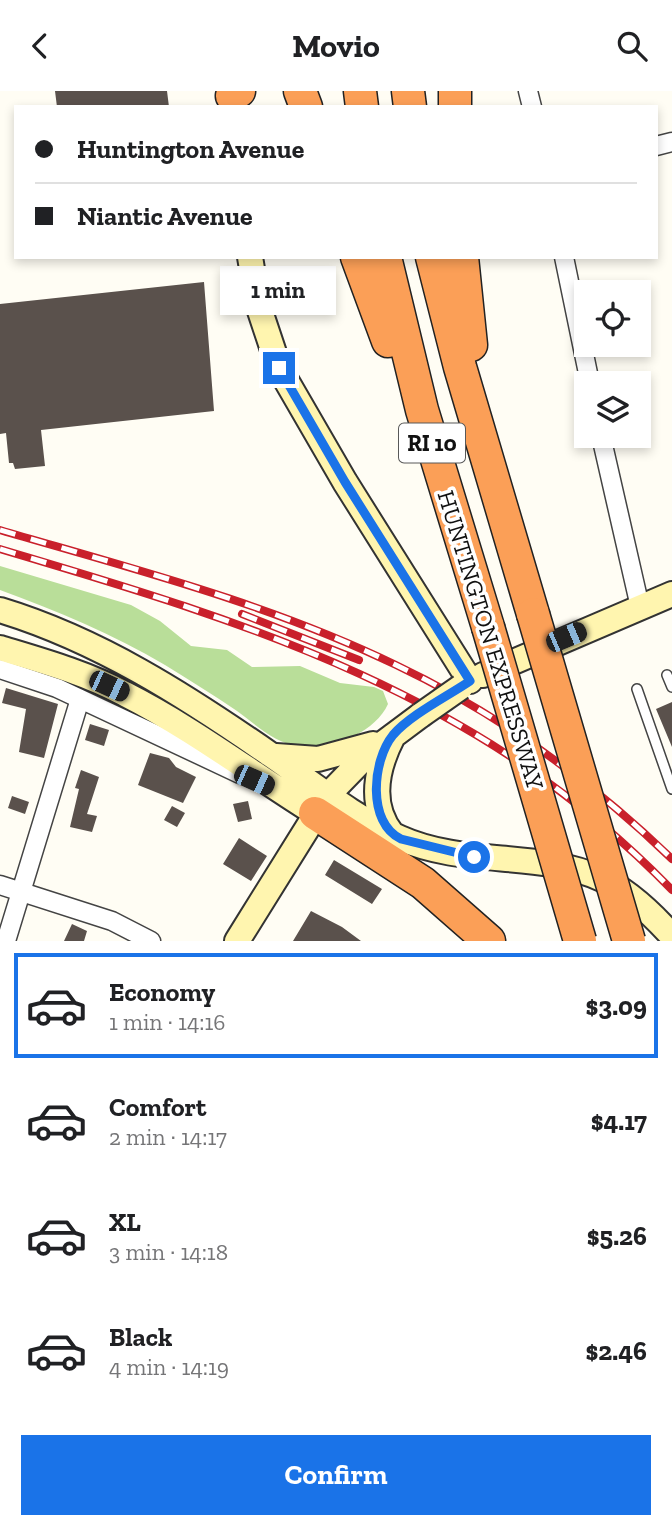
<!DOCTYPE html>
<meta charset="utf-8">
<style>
body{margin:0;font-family:"Zilla Slab",serif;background:#f2f2f2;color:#202124;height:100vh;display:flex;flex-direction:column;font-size:26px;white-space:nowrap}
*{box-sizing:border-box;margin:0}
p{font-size:23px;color:#757577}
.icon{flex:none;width:38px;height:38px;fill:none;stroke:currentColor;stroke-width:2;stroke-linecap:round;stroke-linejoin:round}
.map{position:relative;height:850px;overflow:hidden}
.details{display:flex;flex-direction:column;background:#fff;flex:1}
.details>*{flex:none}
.banner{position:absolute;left:14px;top:14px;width:644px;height:154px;border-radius:0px;box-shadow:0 4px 10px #0003;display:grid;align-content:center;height:154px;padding:0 21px;background:#fff}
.fabs{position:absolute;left:574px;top:189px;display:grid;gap:14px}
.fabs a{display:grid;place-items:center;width:77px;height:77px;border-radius:0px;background:#fff;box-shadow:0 4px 10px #0003;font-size:35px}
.end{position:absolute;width:32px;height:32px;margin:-16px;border:9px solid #1a73e8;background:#fff;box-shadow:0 0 0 4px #fff}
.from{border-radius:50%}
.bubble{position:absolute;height:49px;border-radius:0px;background:#fff;box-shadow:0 4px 10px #0003;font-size:23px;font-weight:700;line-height:49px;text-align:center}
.car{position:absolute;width:21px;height:42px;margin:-21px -10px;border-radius:9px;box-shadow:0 0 5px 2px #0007;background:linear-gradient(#222 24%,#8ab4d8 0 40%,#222 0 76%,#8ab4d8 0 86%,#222 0)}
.banner b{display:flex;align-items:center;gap:24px;height:66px;font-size:26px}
.banner b+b{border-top:2px solid #e0e0e0}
.banner i{width:18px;height:18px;background:#202124}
ul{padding:12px 0 0;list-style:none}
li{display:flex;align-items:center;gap:21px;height:105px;margin:0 14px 10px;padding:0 7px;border:4px solid transparent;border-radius:0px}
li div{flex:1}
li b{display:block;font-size:26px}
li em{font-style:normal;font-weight:700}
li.active{border-color:#1a73e8}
li>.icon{width:63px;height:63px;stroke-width:1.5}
.action{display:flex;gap:14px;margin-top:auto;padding:14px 21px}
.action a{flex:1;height:80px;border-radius:0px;background:#1a73e8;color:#fff;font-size:28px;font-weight:700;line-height:80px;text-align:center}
header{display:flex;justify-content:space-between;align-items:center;height:91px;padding:0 21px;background:#fff;font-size:32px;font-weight:700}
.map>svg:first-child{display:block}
.forest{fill:#b9de99}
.building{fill:#5a514c}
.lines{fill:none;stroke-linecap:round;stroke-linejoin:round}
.lane-casing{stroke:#444;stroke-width:12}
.street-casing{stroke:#444;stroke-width:21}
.secondary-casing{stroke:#333;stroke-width:28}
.highway-casing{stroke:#222;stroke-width:35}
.lane{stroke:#fff;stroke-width:9}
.street{stroke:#fff;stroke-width:18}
.secondary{stroke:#fff5af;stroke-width:24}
.highway{stroke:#fb9f57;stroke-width:32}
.rail-casing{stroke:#c9202b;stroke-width:8}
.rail{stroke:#fff;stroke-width:5;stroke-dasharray:16;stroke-linecap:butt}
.secondary-bridge-casing{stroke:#333;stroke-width:28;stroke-linecap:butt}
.highway-bridge-casing{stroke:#222;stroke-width:35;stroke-linecap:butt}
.secondary-bridge{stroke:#fff5af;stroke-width:24}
.highway-bridge{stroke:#fb9f57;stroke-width:32}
.route{stroke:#1a73e8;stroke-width:9}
.labels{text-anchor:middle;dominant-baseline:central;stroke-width:7;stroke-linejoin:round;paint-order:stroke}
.shield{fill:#fff;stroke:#585858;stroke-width:2}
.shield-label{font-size:23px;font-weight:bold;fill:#111}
.street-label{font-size:24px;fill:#111;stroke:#fff}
</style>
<header><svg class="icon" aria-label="back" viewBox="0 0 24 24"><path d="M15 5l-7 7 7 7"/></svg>Movio<svg class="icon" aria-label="search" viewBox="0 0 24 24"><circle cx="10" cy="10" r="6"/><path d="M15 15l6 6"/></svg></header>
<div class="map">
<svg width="672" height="850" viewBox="0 0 672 850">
<rect width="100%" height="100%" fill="#fffdf4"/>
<path class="forest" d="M0,475L131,514L160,530L191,555L227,559L252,576L300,575L340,592L374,596L383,600L388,613C375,642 331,659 301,656C274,652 258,635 237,620C214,604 189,589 165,574C113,543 57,520 0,499Z"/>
<path class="building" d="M55,0H167L169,16H57Z
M204,191L214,320L41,339L45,375L15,378L13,372H9L6,342L0,343V213Z
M6,597L58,613L44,667L19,661L26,618L2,612Z
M672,611V656L656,618Z
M90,633L109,639L104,655L85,649Z
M150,662L169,667L176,676L196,686L183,712L138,694Z
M81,679L99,686L87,723L97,725L92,741L70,736L79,698L75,697Z
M12,705L29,711L25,723L8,717Z
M248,710L252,728L238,731L233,713Z
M172,715L185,722L177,736L164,729Z
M239,747L267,765L251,790L223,773Z
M334,769L382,798L372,813L325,784Z
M311,820L342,836L361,850H293Z
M72,833L87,840L84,850H64Z"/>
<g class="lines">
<defs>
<path id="lane" d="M667,584L672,596
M637,598L672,698"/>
<path id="street" d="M528,0L532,16
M656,55L672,51
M564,166L590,292
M601,345L640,516
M0,578L57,597L240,683
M0,794L112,830L151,850
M6,850L80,608"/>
<path id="secondary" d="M250,166L258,214L279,277L345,391L470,590
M0,519C99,549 186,605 271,664C312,692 354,727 400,747C464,776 539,759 602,788C629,800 653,824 672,845
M0,557C43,570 86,582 125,603C192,637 251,682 315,722
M483,584L672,503
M276,665L318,668L373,653
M392,743C368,713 377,676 393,645
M237,850L328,704L366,665L421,624"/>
<path id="highway" d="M300,0L306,16
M360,0L362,16
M408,0L410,16
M455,0V16
M232,5L239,0
M357,166L388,250
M385,166L422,319L488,536
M432,166L460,276L533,523
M462,166L471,254
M315,722L423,792L489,850"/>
</defs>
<use href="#lane" class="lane-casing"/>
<use href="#street" class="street-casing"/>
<use href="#secondary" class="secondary-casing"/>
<use href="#highway" class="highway-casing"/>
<use href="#lane" class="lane"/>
<use href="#street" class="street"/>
<use href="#secondary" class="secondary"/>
<use href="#highway" class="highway"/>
<defs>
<path id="rail" d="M0,439C134,478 270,513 396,574C497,622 591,690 672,768
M0,458C254,533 482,603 672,799
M242,523L359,569"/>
</defs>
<use href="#rail" class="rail-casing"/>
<use href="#rail" class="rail"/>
<defs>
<path id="secondary-bridge" d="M421,624L461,596"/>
<path id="highway-bridge" d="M533,523L629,850
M488,536L580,850"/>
</defs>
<use href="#secondary-bridge" class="secondary-bridge-casing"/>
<use href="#highway-bridge" class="highway-bridge-casing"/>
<use href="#secondary-bridge" class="secondary-bridge"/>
<use href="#highway-bridge" class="highway-bridge"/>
</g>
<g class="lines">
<path class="route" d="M279,277L345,391L470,590C448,605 410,624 393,644C372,670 367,732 401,748L474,766"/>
</g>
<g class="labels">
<rect class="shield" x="399" y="332.5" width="66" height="39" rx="5"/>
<g class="shield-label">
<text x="432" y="352">RI 10</text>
</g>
<g class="street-label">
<text transform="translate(491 549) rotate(73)">HUNTINGTON EXPRESSWAY</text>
</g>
</g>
</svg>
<div class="fabs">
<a><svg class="icon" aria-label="locate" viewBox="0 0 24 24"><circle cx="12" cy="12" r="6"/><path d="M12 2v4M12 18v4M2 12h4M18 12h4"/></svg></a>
<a><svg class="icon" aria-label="layers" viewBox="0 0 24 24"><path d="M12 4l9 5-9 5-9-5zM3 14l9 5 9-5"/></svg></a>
</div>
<i class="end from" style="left:474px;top:766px"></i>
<i class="end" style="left:279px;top:277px"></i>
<div class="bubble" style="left:220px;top:175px;width:116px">1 min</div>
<i class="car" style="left:566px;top:546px;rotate:67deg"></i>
<i class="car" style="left:109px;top:595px;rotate:115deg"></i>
<i class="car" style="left:254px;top:689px;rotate:114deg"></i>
<div class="banner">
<b><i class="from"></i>Huntington Avenue</b>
<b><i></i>Niantic Avenue</b>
</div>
</div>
<section class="details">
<ul>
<li class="active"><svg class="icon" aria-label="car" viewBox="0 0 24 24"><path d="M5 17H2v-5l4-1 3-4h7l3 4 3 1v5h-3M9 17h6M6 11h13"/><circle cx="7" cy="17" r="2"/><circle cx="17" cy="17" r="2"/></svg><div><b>Economy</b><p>1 min · 14:16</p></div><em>$3.09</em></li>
<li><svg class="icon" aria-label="car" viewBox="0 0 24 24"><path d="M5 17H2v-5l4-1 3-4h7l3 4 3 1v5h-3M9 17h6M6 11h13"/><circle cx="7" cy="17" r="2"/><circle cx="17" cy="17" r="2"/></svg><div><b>Comfort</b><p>2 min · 14:17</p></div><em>$4.17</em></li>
<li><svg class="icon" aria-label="car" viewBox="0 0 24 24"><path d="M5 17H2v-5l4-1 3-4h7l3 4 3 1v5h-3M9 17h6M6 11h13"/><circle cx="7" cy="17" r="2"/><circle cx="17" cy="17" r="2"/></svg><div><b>XL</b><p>3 min · 14:18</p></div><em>$5.26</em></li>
<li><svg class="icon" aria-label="car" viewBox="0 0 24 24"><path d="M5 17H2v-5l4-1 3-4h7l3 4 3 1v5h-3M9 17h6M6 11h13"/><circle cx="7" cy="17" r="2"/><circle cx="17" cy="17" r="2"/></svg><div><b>Black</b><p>4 min · 14:19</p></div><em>$2.46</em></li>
</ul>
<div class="action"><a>Confirm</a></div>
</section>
